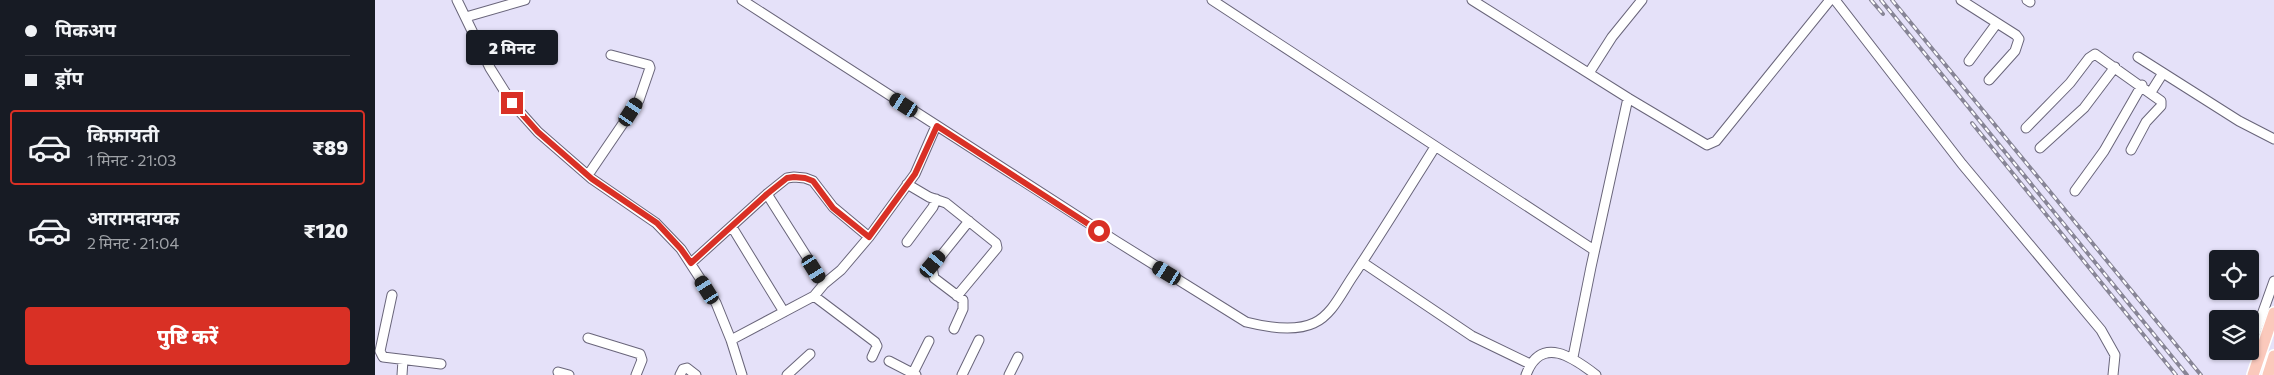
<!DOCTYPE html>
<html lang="hi">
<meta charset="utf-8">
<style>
body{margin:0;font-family:Commissioner,"Noto Sans Devanagari",sans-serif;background:#20242c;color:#f1f3f6;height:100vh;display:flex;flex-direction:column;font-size:19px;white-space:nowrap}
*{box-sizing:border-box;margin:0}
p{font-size:16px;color:#9ea1a6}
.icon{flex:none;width:28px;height:28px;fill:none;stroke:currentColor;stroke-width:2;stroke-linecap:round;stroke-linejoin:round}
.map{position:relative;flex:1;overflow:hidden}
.panel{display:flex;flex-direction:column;background:#171b24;width:375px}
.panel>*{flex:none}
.hud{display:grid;align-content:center;height:110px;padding:0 25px;background:#171b24}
.controls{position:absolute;left:1834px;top:250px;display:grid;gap:10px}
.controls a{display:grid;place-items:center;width:50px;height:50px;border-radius:5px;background:#171b24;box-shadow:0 1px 4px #0004;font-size:25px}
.end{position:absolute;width:22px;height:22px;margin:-11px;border:6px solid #d93025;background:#fff;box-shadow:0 0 0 2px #fff}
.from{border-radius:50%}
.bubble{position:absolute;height:35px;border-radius:5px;background:#171b24;box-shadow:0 1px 4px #0004;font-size:16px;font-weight:800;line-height:35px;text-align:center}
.car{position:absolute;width:15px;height:30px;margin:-15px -8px;border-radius:6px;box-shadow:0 0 4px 1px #0007;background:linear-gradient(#222 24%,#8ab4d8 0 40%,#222 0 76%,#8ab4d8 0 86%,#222 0)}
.hud b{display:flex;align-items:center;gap:18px;height:48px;font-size:19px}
.hud b+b{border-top:1px solid #363941}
.hud i{width:12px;height:12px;background:#f1f3f6}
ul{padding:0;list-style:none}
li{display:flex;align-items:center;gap:15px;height:75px;margin:0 10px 8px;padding:0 15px;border:2px solid transparent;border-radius:5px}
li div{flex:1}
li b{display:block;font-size:19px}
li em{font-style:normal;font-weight:800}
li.current{border-color:#d93025}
li>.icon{width:45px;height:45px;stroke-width:1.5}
.cta{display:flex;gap:10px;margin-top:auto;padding:10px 25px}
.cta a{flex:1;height:58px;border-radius:5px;background:#d93025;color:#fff;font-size:20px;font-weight:800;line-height:58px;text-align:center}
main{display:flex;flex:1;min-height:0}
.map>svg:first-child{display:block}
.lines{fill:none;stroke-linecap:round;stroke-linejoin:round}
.minor-casing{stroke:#69657a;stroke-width:11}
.major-casing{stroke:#fff;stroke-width:14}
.minor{stroke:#fff;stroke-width:9}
.major{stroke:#fbc9bc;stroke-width:11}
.rail-casing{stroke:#878596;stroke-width:4}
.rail{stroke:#fff;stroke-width:2;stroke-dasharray:5.5;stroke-linecap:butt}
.route{stroke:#d93025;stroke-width:6}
</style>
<main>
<section class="panel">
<div class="hud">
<b><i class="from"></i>पिकअप</b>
<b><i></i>ड्रॉप</b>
</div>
<ul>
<li class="current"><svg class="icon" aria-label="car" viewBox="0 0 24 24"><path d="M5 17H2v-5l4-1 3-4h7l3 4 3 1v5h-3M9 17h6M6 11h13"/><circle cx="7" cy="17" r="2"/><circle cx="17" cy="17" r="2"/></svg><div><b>किफ़ायती</b><p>1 मिनट · 21:03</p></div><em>₹89</em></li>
<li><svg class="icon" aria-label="car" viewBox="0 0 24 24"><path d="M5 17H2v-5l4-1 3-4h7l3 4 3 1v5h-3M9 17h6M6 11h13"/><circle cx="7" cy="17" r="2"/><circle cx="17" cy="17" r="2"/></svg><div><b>आरामदायक</b><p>2 मिनट · 21:04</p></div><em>₹120</em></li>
</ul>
<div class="cta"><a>पुष्टि करें</a></div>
</section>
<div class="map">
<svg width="1899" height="375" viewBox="0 0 1899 375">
<rect width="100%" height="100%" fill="#e5e1f9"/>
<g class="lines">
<defs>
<path id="minor" d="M82,0L115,68L137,103L163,132L217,179L281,223L306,249L341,303L356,340L367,375
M367,0L741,241L871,322C891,327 920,332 939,323C957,315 967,292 978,276C1006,234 1033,190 1060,147
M837,0L1219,250
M1097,0L1253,98L1332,145L1341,141L1455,0
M1460,0L1587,164L1726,330L1740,355L1738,375
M1586,0L1641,35L1644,39L1640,51L1614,80
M1652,0L1655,2
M91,17L150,0
M1763,57L1864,121L1899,139
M1594,61L1622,23
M1214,73L1237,37L1267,0
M1776,92L1788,73
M1651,128L1695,83L1714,58L1720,54L1786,101V106L1771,122L1756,150
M1665,148L1709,108L1740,67
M213,175L264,100L275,68L274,65L236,55
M532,184L554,197L571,203L621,243L622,248L582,296
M1700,191L1729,151L1767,85
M392,194L449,284
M357,227L409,312
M532,242L558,207L561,199
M987,262L1097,336L1155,364
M316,263L392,194L412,178L419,177L430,178L438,181L458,207L494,237
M17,295L5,351L8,357L66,364
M439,296L500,342L502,346L497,357
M579,329L588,309V300L559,278L557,267L594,221
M213,338L265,354L267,360L261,375
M356,340L439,296L449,284L466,270L494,237L540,174L561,126
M1875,348L1899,281
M1198,357L1216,267L1253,98
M514,361L541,375
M183,372L194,375
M27,375L28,360
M305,375L308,369L312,368L321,375
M412,375L435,354
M537,375L554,341
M587,375L604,340
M634,375L643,357
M1151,375C1166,334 1199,358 1221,375"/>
<path id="major" d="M1878,375L1899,313
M1893,375L1899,356"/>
</defs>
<use href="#minor" class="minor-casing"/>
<use href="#major" class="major-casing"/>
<use href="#minor" class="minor"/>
<use href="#major" class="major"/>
<defs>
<path id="rail" d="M1496,0L1508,14
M1506,0L1812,375
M1517,0L1826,375
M1597,123L1801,375"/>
</defs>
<use href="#rail" class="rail-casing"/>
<use href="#rail" class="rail"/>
</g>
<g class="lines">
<path class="route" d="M137,103L163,132L217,179L282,223L306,249L316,263L392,194L412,178L419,177L430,178L438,181L458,208L494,237L540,174L562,126L724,231"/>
</g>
</svg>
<div class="controls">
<a><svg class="icon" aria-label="locate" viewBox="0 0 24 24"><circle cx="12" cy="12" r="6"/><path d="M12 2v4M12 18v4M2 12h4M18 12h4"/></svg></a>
<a><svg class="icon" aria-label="layers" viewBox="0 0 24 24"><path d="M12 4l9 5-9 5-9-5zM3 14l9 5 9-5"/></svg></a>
</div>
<i class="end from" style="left:724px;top:231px"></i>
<i class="end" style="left:137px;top:103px"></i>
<div class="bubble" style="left:91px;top:30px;width:92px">2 मिनट</div>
<i class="car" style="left:529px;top:105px;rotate:303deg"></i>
<i class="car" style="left:256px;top:112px;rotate:33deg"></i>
<i class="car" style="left:558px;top:264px;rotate:40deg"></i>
<i class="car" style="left:439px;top:269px;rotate:148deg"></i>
<i class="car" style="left:792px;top:273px;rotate:301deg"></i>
<i class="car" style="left:332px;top:290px;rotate:328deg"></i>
</div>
</main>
